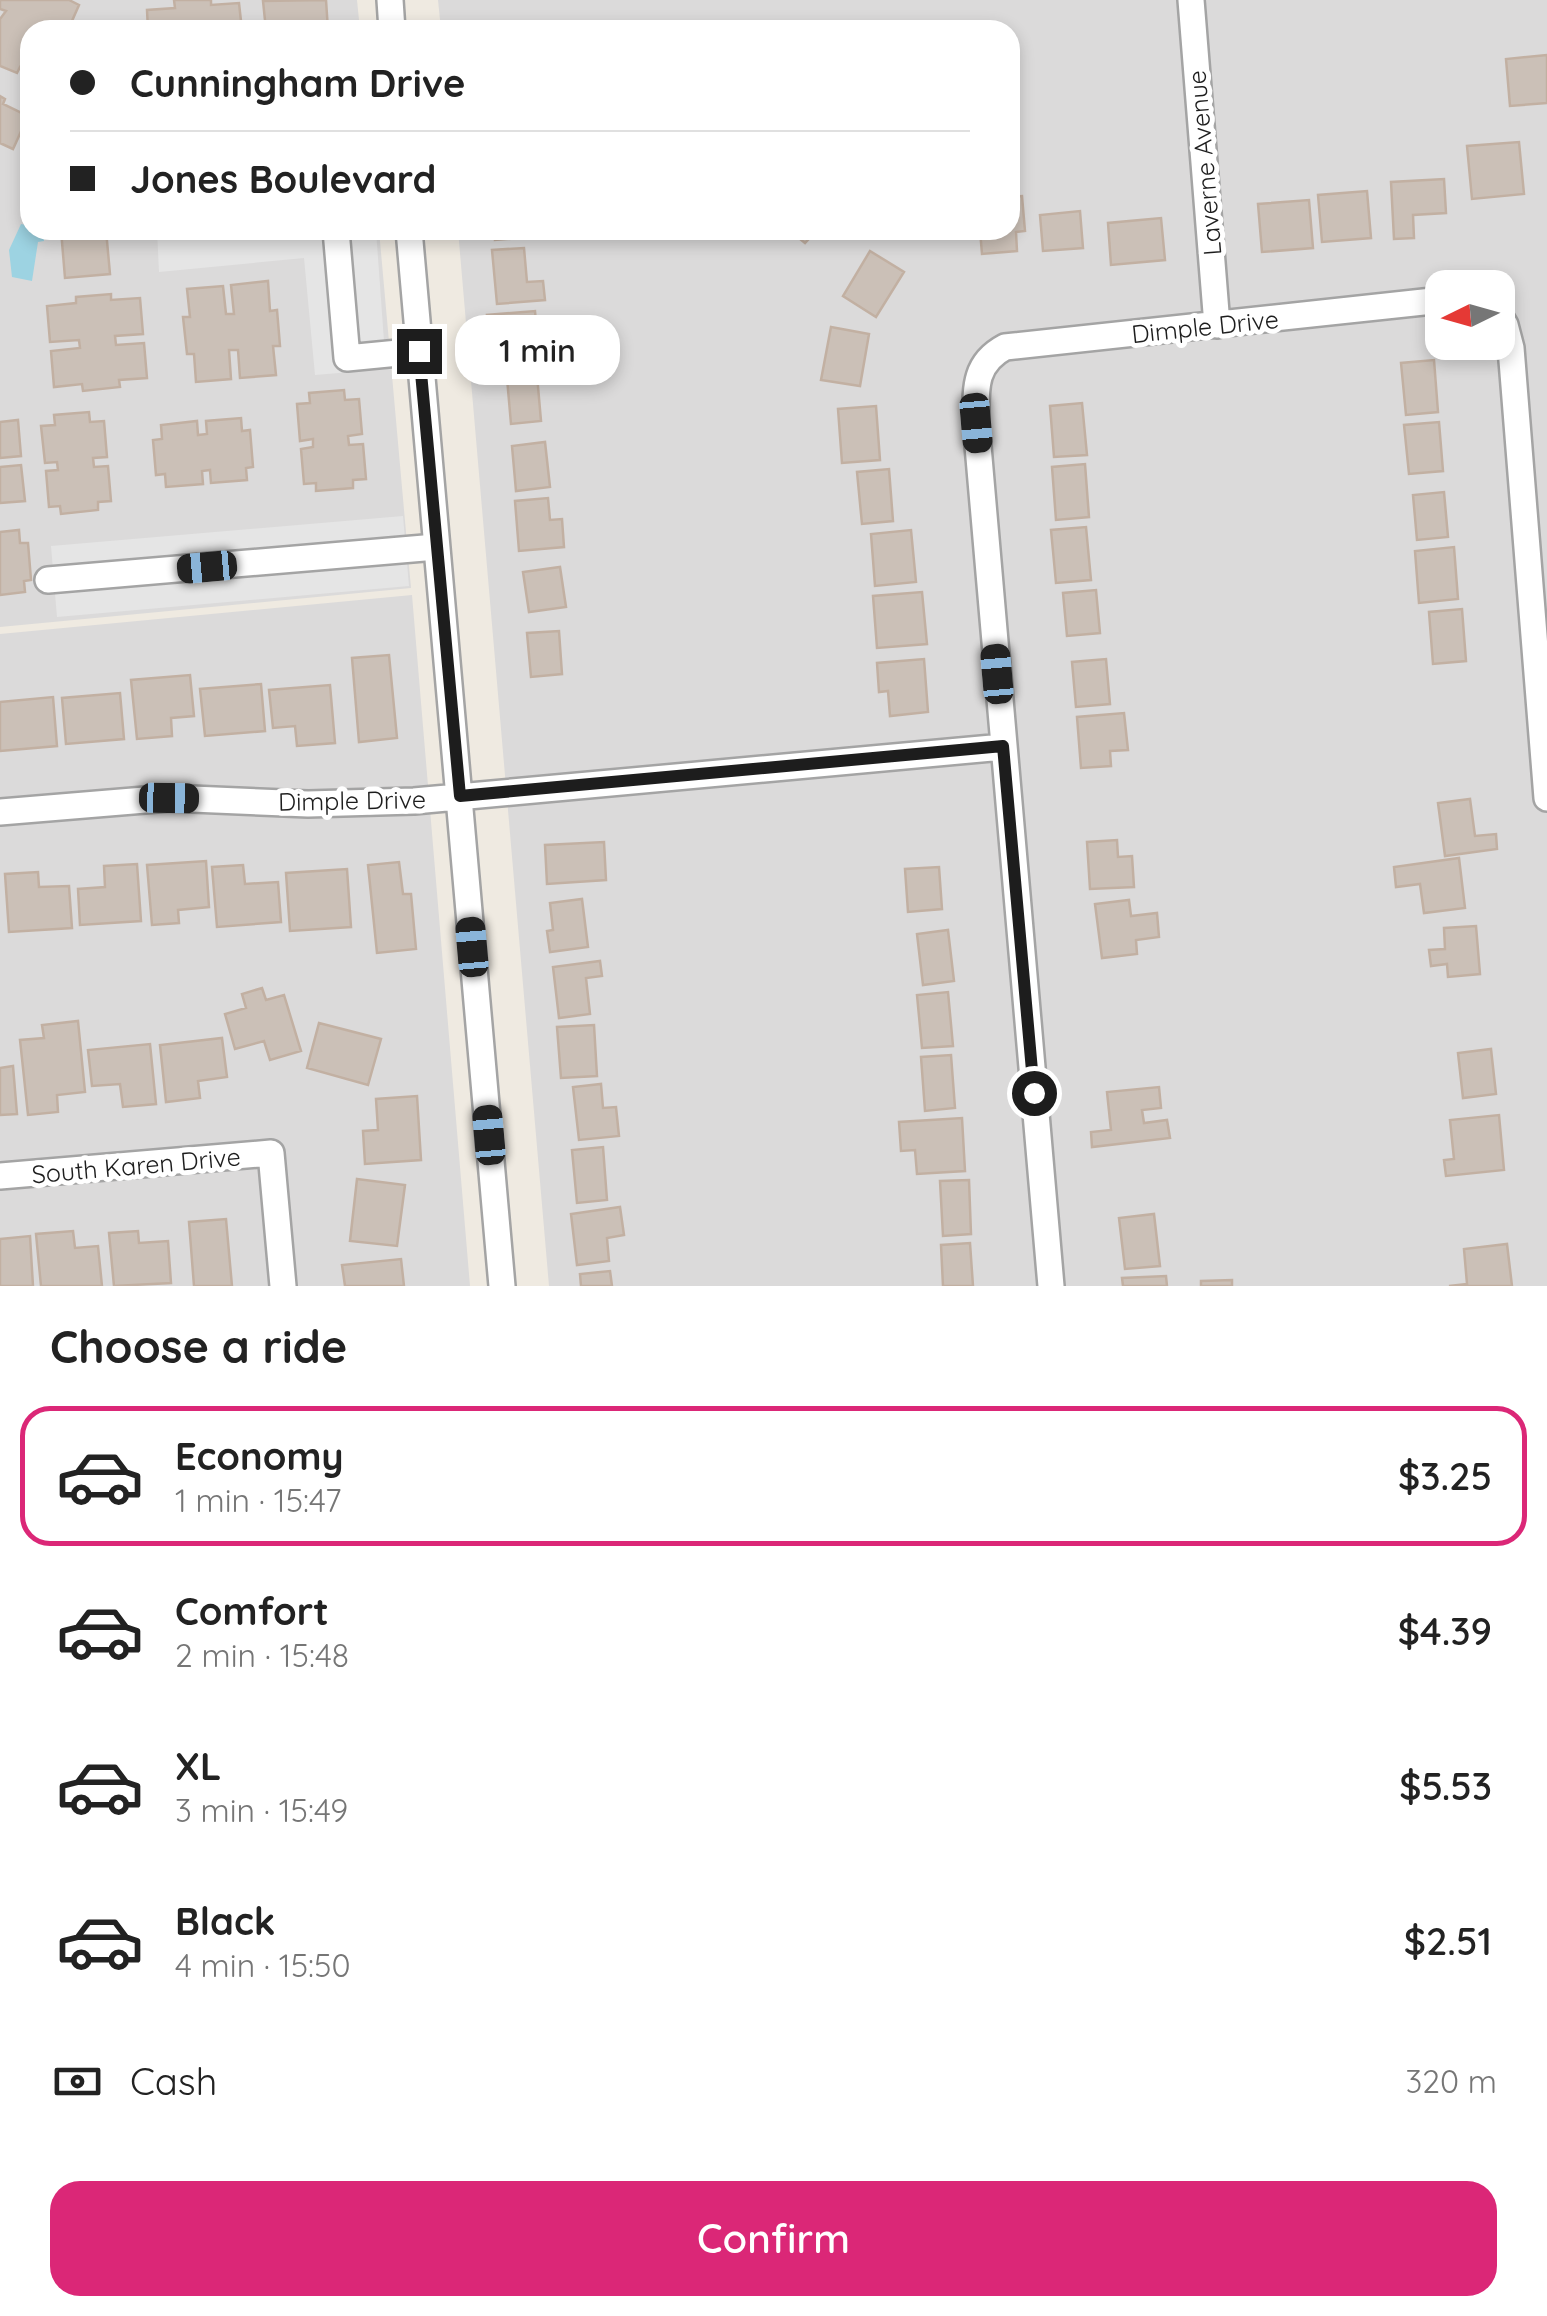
<!DOCTYPE html>
<meta charset="utf-8">
<style>
body{margin:0;font-family:Quicksand,sans-serif;background:#f2f2f2;color:#222;height:100vh;display:flex;flex-direction:column;font-size:38px;white-space:nowrap}
*{box-sizing:border-box;margin:0}
p{font-size:32px;color:#767676}
.icon{flex:none;width:55px;height:55px;fill:none;stroke:currentColor;stroke-width:2;stroke-linecap:round;stroke-linejoin:round}
.map{position:relative;height:1286px;overflow:hidden}
.details{display:flex;flex-direction:column;background:#fff;flex:1}
.details>*{flex:none}
.guide{position:absolute;left:20px;top:20px;width:1000px;height:220px;border-radius:30px;box-shadow:0 5px 15px #0003;display:grid;align-content:center;height:220px;padding:0 50px;background:#fff}
.needle{width:65px;rotate:265deg}
.buttons{position:absolute;left:1425px;top:270px;display:grid;gap:20px}
.buttons a{display:grid;place-items:center;width:90px;height:90px;border-radius:20px;background:#fff;box-shadow:0 5px 15px #0003;font-size:50px}
.end{position:absolute;width:45px;height:45px;margin:-22px;border:12px solid #1d1d1d;background:#fff;box-shadow:0 0 0 5px #fff}
.from{border-radius:50%}
.bubble{position:absolute;height:70px;border-radius:30px;background:#fff;box-shadow:0 5px 15px #0003;font-size:32px;font-weight:600;line-height:70px;text-align:center}
.car{position:absolute;width:30px;height:60px;margin:-30px -15px;border-radius:12px;box-shadow:0 0 8px 2px #0007;background:linear-gradient(#222 24%,#8ab4d8 0 40%,#222 0 76%,#8ab4d8 0 86%,#222 0)}
.guide b{display:flex;align-items:center;gap:35px;height:95px;font-size:38px}
.guide b+b{border-top:2px solid #e0e0e0}
.guide i{width:25px;height:25px;background:#222}
ul{padding:0;list-style:none}
li{display:flex;align-items:center;gap:30px;height:140px;margin:0 20px 15px;padding:0 30px;border:5px solid transparent;border-radius:30px}
li div{flex:1}
li b{display:block;font-size:38px}
li em{font-style:normal;font-weight:600}
li.active{border-color:#db2777}
li>.icon{width:90px;height:90px;stroke-width:1.5}
h2{padding:0 50px;font-size:45px;line-height:120px}
.pay{display:flex;align-items:center;gap:25px;height:110px;padding:0 50px;font-size:38px}
.pay p{margin-inline-start:auto}
.cta{display:flex;gap:20px;margin-top:auto;padding:20px 50px}
.cta a{flex:1;height:115px;border-radius:30px;background:#db2777;color:#fff;font-size:40px;font-weight:600;line-height:115px;text-align:center}
.map>svg:first-child{display:block}
.residential{fill:#dbdada;fill-rule:evenodd}
.parking{fill:#e5e5e5}
.water{fill:#9dd3e2}
.building{fill:#cbc0b7;stroke:#c2b0a2;stroke-width:2.5}
.lines{fill:none;stroke-linecap:round;stroke-linejoin:round}
.street-casing{stroke:#a4a4a4;stroke-width:30}
.street{stroke:#fff;stroke-width:25}
.route{stroke:#1d1d1d;stroke-width:12}
.labels{text-anchor:middle;dominant-baseline:central;stroke-width:10;stroke-linejoin:round;paint-order:stroke}
.street-label{font-size:25px;fill:#1d1d1d;stroke:#fff}
</style>
<div class="map">
<svg width="1547" height="1286" viewBox="0 0 1547 1286">
<rect width="100%" height="100%" fill="#efeae1"/>
<path class="residential" d="M0,0H357L360,30H30V230H379L411,588L0,627Z
M438,0H1547V1286H549L458,230H1010V30H441ZM1442,288H1498V342H1442Z
M412,595L470,1286H0V634Z"/>
<path class="parking" d="M157,230H376L386,369L315,375L304,258L159,272Z
M403,516L409,586L57,617L51,546Z"/>
<path class="water" d="M21,224L30,226V230H44V241L38,242L32,281L12,277L9,250Z"/>
<path class="building" d="M0,0H69L79,5L68,30H46L38,26L36,30H30V72L20,67L17,73L0,66V19L6,11L0,9Z
M174,0H211V5L239,3L242,30H148L147,10L175,8Z
M326,0L328,30H266L263,1Z
M1547,55V103L1510,106L1506,59Z
M0,96L5,99L3,104L28,116L13,149L0,143Z
M1519,142L1524,194L1472,199L1467,146Z
M1444,179L1446,213L1413,215L1414,238L1394,239L1391,182Z
M1367,191L1371,238L1322,242L1318,195Z
M1022,196L1025,231L1016,232L1017,251L982,254L980,230H1010V197Z
M1309,200L1313,248L1262,252L1258,204Z
M1080,211L1083,248L1043,251L1040,215Z
M1161,218L1165,260L1111,265L1108,223Z
M61,230H106L110,274L65,278Z
M495,230H546L547,236L495,240Z
M789,230H817L805,243Z
M524,248L527,282L543,281L545,300L497,304L492,250Z
M870,251L904,272L876,317L843,296Z
M268,281L270,311L277,310L280,346H273L276,375L240,378L238,350H229L231,379L196,382L194,354H187L183,317H190L187,289L223,286L226,314H234L231,285Z
M111,294V300L140,298L143,334L115,336L116,345L144,343L147,378L119,380L120,387L83,391L82,384L54,387L51,351L80,348L79,340L50,342L47,306L76,303V297Z
M535,311L539,357L491,361L487,315Z
M831,327L869,334L860,386L821,380Z
M1434,360L1438,412L1406,415L1401,363Z
M537,375L541,421L511,424L507,378Z
M344,390L345,400L359,399L362,434L348,436L349,445L363,444L366,479L353,480V488L316,491V483L304,484L301,449L313,447V439L300,441L297,404L310,403L309,393Z
M1082,403L1087,455L1054,457L1050,406Z
M876,406L880,460L842,463L838,409Z
M89,412L90,422L104,421L107,457L93,458L94,467L108,466L111,501L98,502V510L61,514L60,506L49,507L46,471L58,470L57,462L45,463L41,426L55,425L54,415Z
M241,418L242,431L250,430L253,467L246,468L247,480L211,483L210,470L202,471L203,484L166,487L165,474L156,475L153,440L162,439L161,425L197,421L198,435L207,434L206,421Z
M18,420L21,456L0,458V422Z
M1439,422L1443,471L1409,474L1404,425Z
M545,442L550,487L516,491L512,446Z
M1085,464L1089,517L1056,520L1052,467Z
M21,465L25,501L0,503V467Z
M889,469L893,521L862,524L857,472Z
M1444,492L1448,537L1417,540L1413,495Z
M548,498L550,520L562,519L564,547L519,551L515,501Z
M1086,527L1091,580L1056,583L1051,530Z
M19,530L20,543H28L31,580L24,581L25,592L0,595V532Z
M911,530L916,582L875,586L871,534Z
M1454,547L1458,599L1419,603L1415,551Z
M560,567L566,607L529,612L523,572Z
M1096,590L1100,633L1067,636L1063,593Z
M922,592L927,644L877,648L873,596Z
M1462,609L1466,661L1433,664L1429,612Z
M559,631L562,674L531,677L527,633Z
M389,655L397,738L359,742L352,658Z
M924,659L928,712L890,716L888,691L879,692L877,663Z
M1106,659L1110,704L1076,707L1072,662Z
M190,675L194,716L171,718L172,736L137,739L131,680Z
M261,684L265,731L205,736L200,689Z
M330,685L335,743L297,746L295,726L273,728L269,690Z
M120,693L124,739L66,744L62,698Z
M53,697L57,746L0,751V702Z
M1124,713L1128,750L1110,751L1111,766L1081,768L1077,717Z
M1470,799L1475,836L1496,834L1497,849L1445,856L1438,803Z
M1117,840L1118,857L1132,856L1134,887L1090,889L1087,842Z
M604,842L606,880L547,884L545,845Z
M1459,858L1465,908L1424,913L1420,884L1396,887L1394,867Z
M206,861L209,907L178,910L179,923L152,925L147,865Z
M399,862L403,894H411L416,949L377,953L368,865Z
M137,864L141,921L80,925L78,889L105,887L104,866Z
M243,865L245,884L278,882L281,922L217,927L212,867Z
M939,867L942,909L908,912L905,869Z
M347,869L351,927L290,931L286,873Z
M38,872L39,887L69,886L72,928L9,932L5,874Z
M582,899L588,947L550,952L547,931L553,930L550,903Z
M1129,900L1131,916L1157,913L1159,937L1136,940L1137,954L1102,958L1095,904Z
M1476,926L1480,974L1448,977L1447,964L1431,966L1429,950L1445,949L1444,928Z
M948,930L954,981L923,985L917,934Z
M600,961L602,976L586,978L590,1014L559,1018L553,967Z
M262,988L266,1000L284,995L301,1051L270,1060L264,1041L235,1049L225,1014L246,1008L242,994Z
M948,992L953,1046L922,1048L917,995Z
M78,1021L85,1092L57,1095L58,1112L28,1115L20,1040L44,1038L42,1025Z
M319,1023L381,1039L368,1085L307,1068Z
M594,1025L597,1076L561,1078L557,1027Z
M222,1038L227,1077L198,1081L200,1098L166,1102L160,1045Z
M150,1044L156,1104L123,1107L120,1084L92,1086L88,1050Z
M1491,1049L1496,1094L1463,1098L1458,1053Z
M951,1055L955,1108L925,1111L921,1057Z
M13,1066L17,1114L0,1115V1068Z
M601,1084L603,1108L616,1107L619,1136L579,1140L573,1087Z
M1159,1087L1161,1108L1142,1110L1144,1123L1167,1120L1170,1138L1092,1147L1091,1132L1111,1130L1107,1092Z
M417,1096L421,1160L365,1164L363,1131L378,1130L376,1099Z
M1499,1115L1504,1170L1446,1176L1444,1160L1454,1159L1450,1120Z
M962,1118L965,1171L917,1174L915,1150L901,1151L899,1122Z
M603,1147L607,1200L577,1203L572,1150Z
M357,1179L405,1185L397,1246L350,1241Z
M969,1180L971,1234L943,1236L940,1181Z
M620,1207L624,1235L607,1238L609,1261L577,1265L571,1214Z
M1154,1214L1160,1266L1125,1269L1119,1218Z
M226,1219L232,1286H194L189,1222Z
M73,1231L75,1248L98,1246L102,1286H41L36,1234Z
M138,1231L139,1243L168,1241L171,1283L114,1286L109,1233Z
M30,1236L33,1286H0V1239Z
M970,1243L973,1286H943L941,1245Z
M1507,1244L1512,1286H1449L1467,1284L1464,1249Z
M401,1259L404,1286H345L342,1265Z
M610,1271L612,1286H581L580,1274Z
M1166,1276L1167,1286H1123L1122,1278Z
M1232,1280V1286H1201V1281Z"/>
<g class="lines">
<defs>
<path id="street" d="M390,0L392,30
M1191,0L1217,325
M336,230L347,358L419,351
M409,230L502,1286
M1498,313L1505,325L1511,348L1547,798
M48,580L436,547
M0,812L169,798L308,804L414,801L1003,747
M0,1176L271,1153L283,1286
M1051,1286L976,423C976,390 973,364 1005,347L1442,300"/>
</defs>
<use href="#street" class="street-casing"/>
<use href="#street" class="street"/>
</g>
<g class="lines">
<path class="route" d="M419,351L460,796L1003,746L1034,1093"/>
</g>
<g class="labels">
<g class="street-label">
<text transform="translate(1204 163) rotate(-95)">Laverne Avenue</text>
<text transform="translate(1205 326) rotate(-6)">Dimple Drive</text>
<text transform="translate(352 800) rotate(-1)">Dimple Drive</text>
<text transform="translate(136 1165) rotate(-5)">South Karen Drive</text>
</g>
</g>
</svg>
<div class="buttons">
<a><svg class="needle" viewBox="-14 -14 28 28"><path d="M0-13l5 13h-10z" fill="#e53935"/><path d="M0 13l5-13h-10z" fill="#767676"/></svg></a>
</div>
<i class="end from" style="left:1034px;top:1093px"></i>
<i class="end" style="left:419px;top:351px"></i>
<div class="bubble" style="left:455px;top:315px;width:165px">1 min</div>
<i class="car" style="left:976px;top:423px;rotate:175deg"></i>
<i class="car" style="left:207px;top:567px;rotate:265deg"></i>
<i class="car" style="left:997px;top:674px;rotate:355deg"></i>
<i class="car" style="left:169px;top:798px;rotate:91deg"></i>
<i class="car" style="left:472px;top:947px;rotate:355deg"></i>
<i class="car" style="left:489px;top:1135px;rotate:355deg"></i>
<div class="guide">
<b><i class="from"></i>Cunningham Drive</b>
<b><i></i>Jones Boulevard</b>
</div>
</div>
<section class="details">
<h2>Choose a ride</h2>
<ul>
<li class="active"><svg class="icon" aria-label="car" viewBox="0 0 24 24"><path d="M5 17H2v-5l4-1 3-4h7l3 4 3 1v5h-3M9 17h6M6 11h13"/><circle cx="7" cy="17" r="2"/><circle cx="17" cy="17" r="2"/></svg><div><b>Economy</b><p>1 min · 15:47</p></div><em>$3.25</em></li>
<li><svg class="icon" aria-label="car" viewBox="0 0 24 24"><path d="M5 17H2v-5l4-1 3-4h7l3 4 3 1v5h-3M9 17h6M6 11h13"/><circle cx="7" cy="17" r="2"/><circle cx="17" cy="17" r="2"/></svg><div><b>Comfort</b><p>2 min · 15:48</p></div><em>$4.39</em></li>
<li><svg class="icon" aria-label="car" viewBox="0 0 24 24"><path d="M5 17H2v-5l4-1 3-4h7l3 4 3 1v5h-3M9 17h6M6 11h13"/><circle cx="7" cy="17" r="2"/><circle cx="17" cy="17" r="2"/></svg><div><b>XL</b><p>3 min · 15:49</p></div><em>$5.53</em></li>
<li><svg class="icon" aria-label="car" viewBox="0 0 24 24"><path d="M5 17H2v-5l4-1 3-4h7l3 4 3 1v5h-3M9 17h6M6 11h13"/><circle cx="7" cy="17" r="2"/><circle cx="17" cy="17" r="2"/></svg><div><b>Black</b><p>4 min · 15:50</p></div><em>$2.51</em></li>
</ul>
<div class="pay"><svg class="icon" aria-label="cash" viewBox="0 0 24 24"><path d="M3 7h18v10H3z"/><circle cx="12" cy="12" r="2"/></svg>Cash<p>320 m</p></div>
<div class="cta"><a>Confirm</a></div>
</section>
